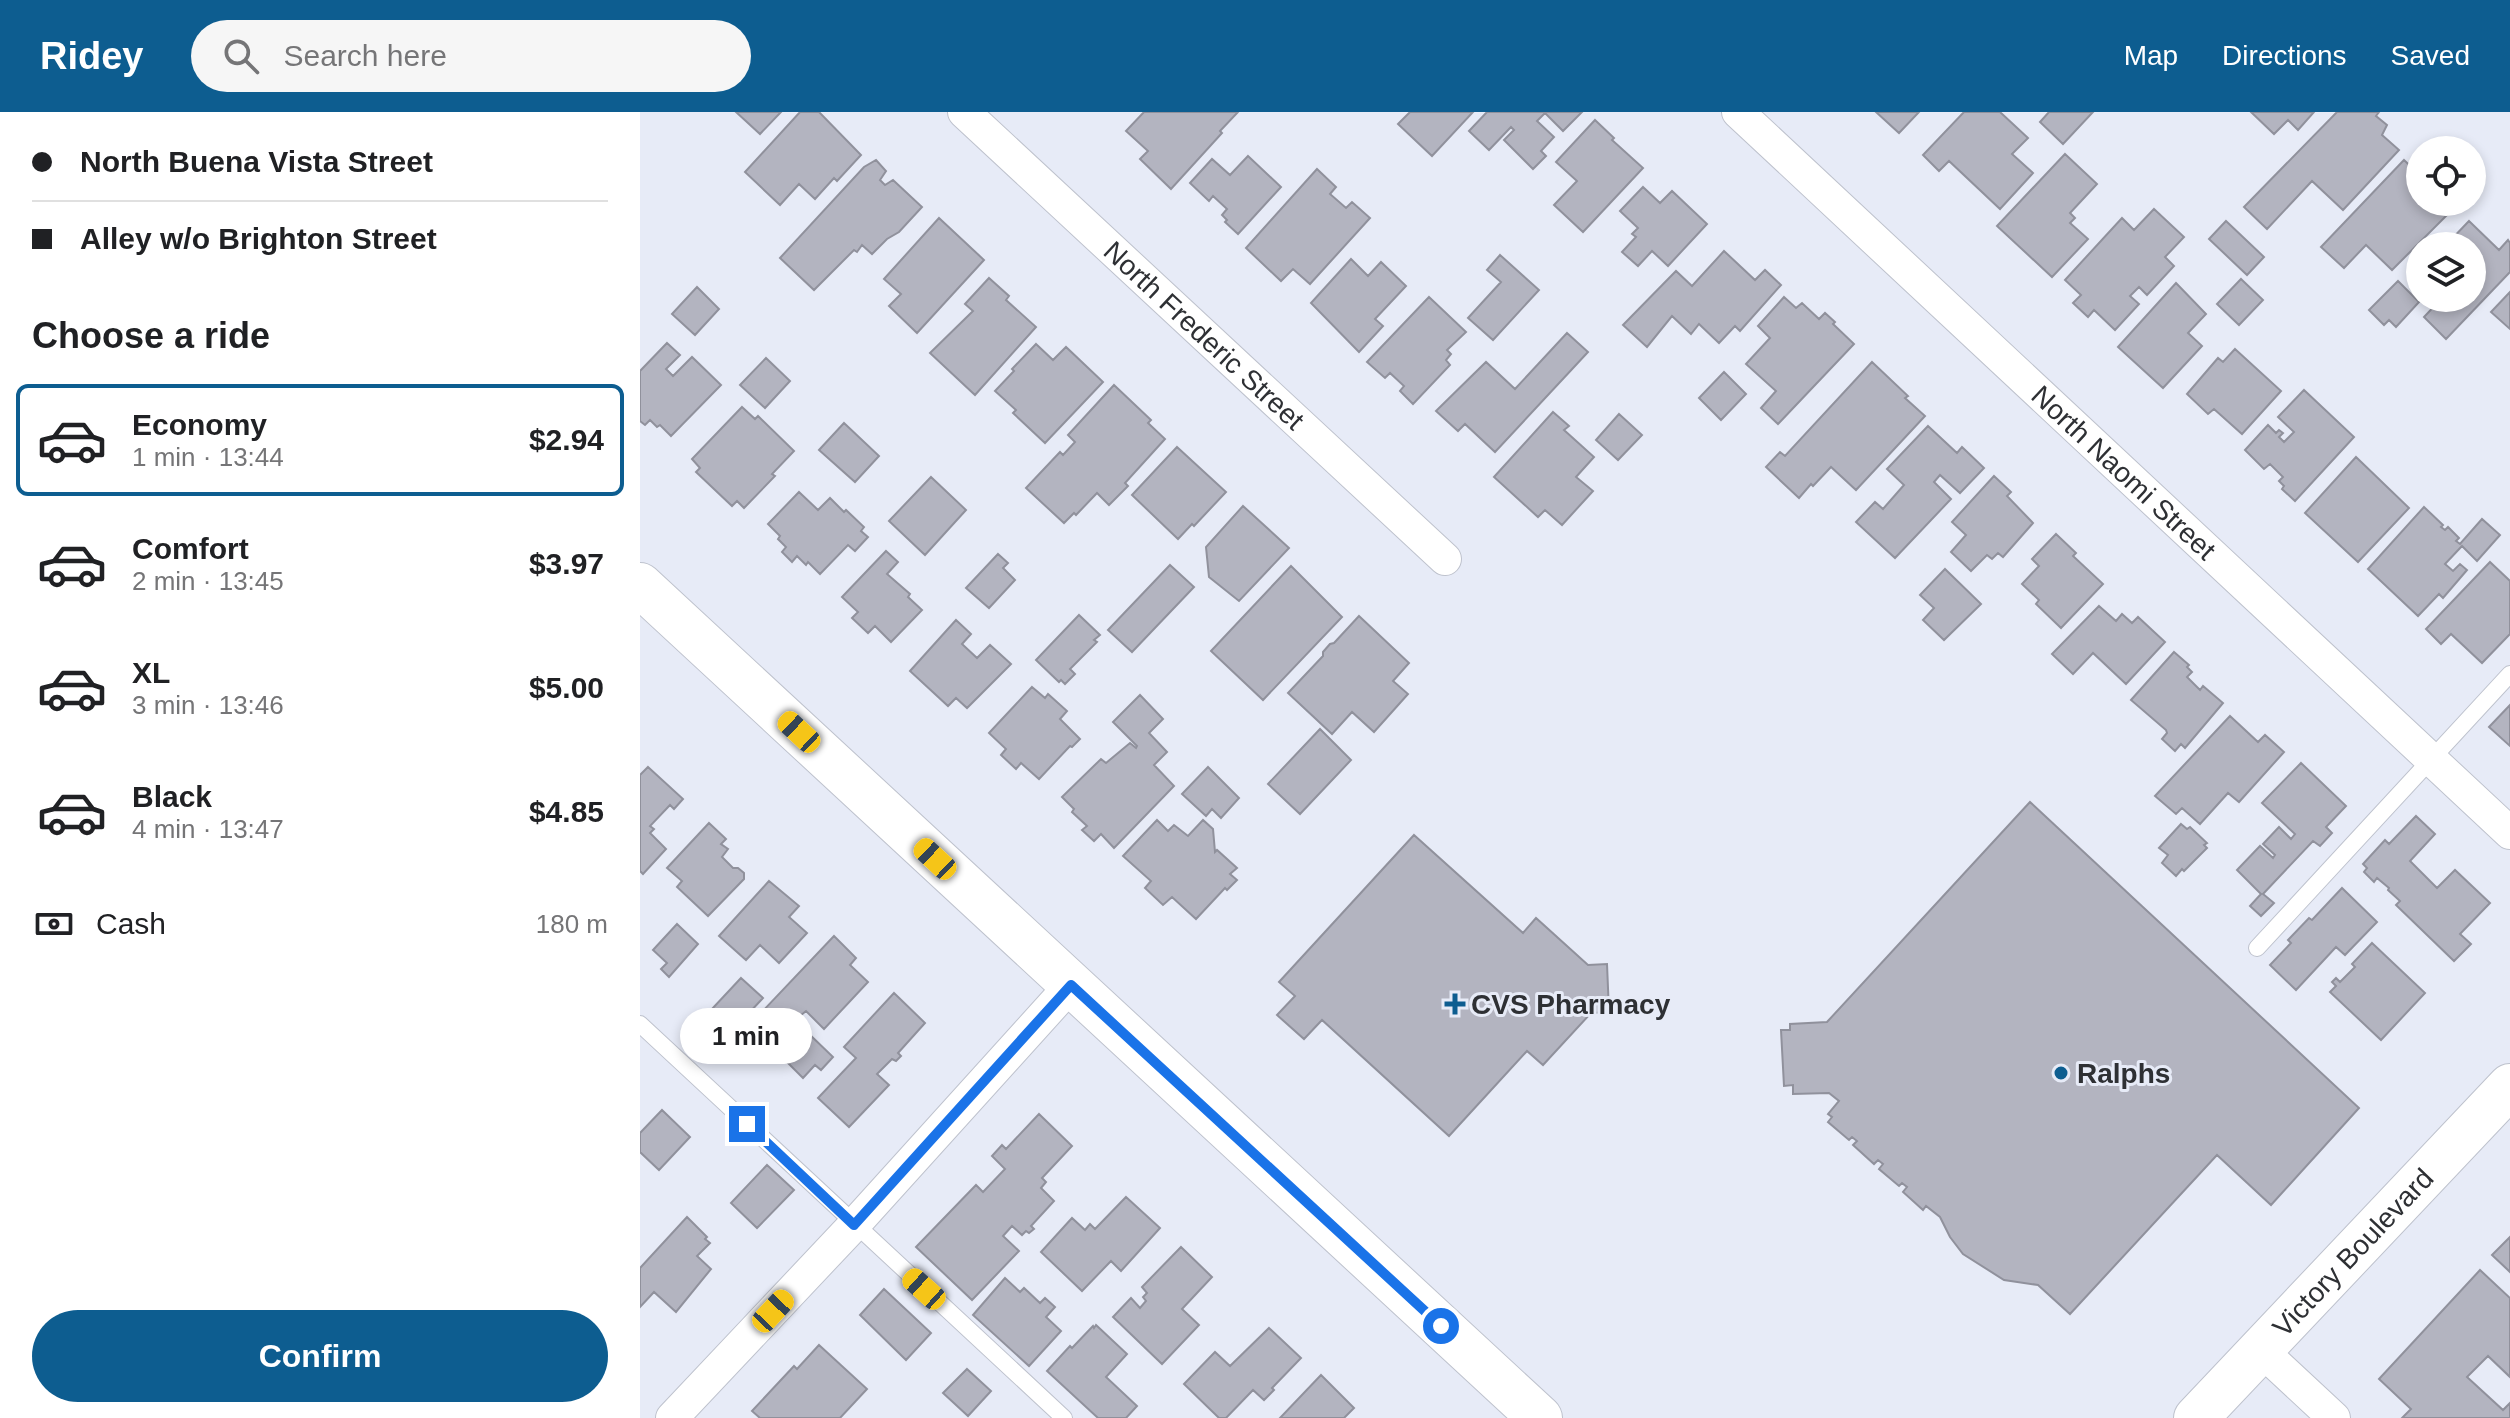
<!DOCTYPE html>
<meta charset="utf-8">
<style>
body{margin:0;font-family:Helvetica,sans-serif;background:#f6f6f6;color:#202124;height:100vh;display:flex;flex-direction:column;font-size:30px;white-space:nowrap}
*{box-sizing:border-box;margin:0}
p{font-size:26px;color:#757577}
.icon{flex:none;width:44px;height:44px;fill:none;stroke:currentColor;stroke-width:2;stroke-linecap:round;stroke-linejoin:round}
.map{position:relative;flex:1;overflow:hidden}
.sheet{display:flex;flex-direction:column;background:#fff;width:640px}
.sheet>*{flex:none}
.guide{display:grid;align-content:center;height:176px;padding:0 32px;background:#fff}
.fabs{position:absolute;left:1766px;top:24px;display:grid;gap:16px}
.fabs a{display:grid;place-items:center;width:80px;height:80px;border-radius:50%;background:#fff;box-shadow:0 4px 12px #0003;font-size:40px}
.end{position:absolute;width:36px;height:36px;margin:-18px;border:10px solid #1a73e8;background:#fff;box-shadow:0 0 0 4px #fff}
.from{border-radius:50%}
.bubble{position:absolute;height:56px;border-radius:28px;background:#fff;box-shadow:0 4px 12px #0003;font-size:26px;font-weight:600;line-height:56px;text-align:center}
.car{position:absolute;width:24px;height:48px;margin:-24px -12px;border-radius:10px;box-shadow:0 0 6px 2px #0007;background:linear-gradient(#f5c518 24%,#345 0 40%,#f5c518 0 76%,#345 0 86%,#f5c518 0)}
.guide b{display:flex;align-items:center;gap:28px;height:76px;font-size:30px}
.guide b+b{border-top:2px solid #e0e0e0}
.guide i{width:20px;height:20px;background:#202124}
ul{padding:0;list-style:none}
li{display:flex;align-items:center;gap:24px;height:112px;margin:0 16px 12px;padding:0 16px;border:4px solid transparent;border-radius:12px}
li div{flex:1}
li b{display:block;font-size:30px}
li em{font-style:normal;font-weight:600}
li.selected{border-color:#0d5d90}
li>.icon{width:72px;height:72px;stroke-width:1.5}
h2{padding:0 32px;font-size:36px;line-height:96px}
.pay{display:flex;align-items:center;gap:20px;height:88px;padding:0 32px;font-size:30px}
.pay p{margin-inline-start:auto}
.action{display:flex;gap:16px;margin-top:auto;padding:16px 32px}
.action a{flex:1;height:92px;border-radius:48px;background:#0d5d90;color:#fff;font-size:32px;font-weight:600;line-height:92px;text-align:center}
header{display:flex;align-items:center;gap:48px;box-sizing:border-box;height:112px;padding:0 40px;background:#0d5d90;color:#fff}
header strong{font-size:38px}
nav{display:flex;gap:44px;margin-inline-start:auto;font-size:28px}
.search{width:560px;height:72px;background:#f6f6f6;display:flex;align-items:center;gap:20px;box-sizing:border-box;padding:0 28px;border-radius:44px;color:#757577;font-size:30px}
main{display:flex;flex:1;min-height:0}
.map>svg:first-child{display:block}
.building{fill:#b3b4c0;stroke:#90919c;stroke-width:2}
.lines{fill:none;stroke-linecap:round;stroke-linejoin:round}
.service-casing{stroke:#bec2cd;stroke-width:18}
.minor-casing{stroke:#bec2cd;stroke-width:34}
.secondary-casing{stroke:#bec2cd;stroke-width:46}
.service{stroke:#fff;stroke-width:16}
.minor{stroke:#fff;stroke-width:32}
.secondary{stroke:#fff;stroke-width:44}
.route{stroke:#1a73e8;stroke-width:10}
.poi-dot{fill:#0d5d90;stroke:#e7ebf7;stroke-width:3}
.labels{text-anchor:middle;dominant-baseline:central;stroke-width:6;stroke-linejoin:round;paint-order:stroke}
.street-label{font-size:28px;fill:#2e3034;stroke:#e7ebf7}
.poi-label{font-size:28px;font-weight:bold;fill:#2e3034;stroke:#e7ebf7;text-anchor:start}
</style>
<header>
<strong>Ridey</strong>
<div class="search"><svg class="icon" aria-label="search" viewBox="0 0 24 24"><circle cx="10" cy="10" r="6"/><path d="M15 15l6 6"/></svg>Search here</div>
<nav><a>Map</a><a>Directions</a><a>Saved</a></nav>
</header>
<main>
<section class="sheet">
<div class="guide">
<b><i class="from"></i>North Buena Vista Street</b>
<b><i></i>Alley w/o Brighton Street</b>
</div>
<h2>Choose a ride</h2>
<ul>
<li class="selected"><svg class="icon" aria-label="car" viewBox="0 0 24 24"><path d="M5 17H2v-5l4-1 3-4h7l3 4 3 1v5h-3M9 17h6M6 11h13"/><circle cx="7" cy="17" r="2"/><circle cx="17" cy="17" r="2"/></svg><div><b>Economy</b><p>1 min · 13:44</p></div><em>$2.94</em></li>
<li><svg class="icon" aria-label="car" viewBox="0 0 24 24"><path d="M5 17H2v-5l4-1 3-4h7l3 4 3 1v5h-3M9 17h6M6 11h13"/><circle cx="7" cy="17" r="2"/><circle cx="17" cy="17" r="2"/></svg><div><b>Comfort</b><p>2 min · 13:45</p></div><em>$3.97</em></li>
<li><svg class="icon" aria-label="car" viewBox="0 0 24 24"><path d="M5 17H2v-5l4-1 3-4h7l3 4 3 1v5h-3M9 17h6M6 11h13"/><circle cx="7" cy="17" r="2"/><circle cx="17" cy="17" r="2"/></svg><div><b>XL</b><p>3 min · 13:46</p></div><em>$5.00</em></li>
<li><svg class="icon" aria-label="car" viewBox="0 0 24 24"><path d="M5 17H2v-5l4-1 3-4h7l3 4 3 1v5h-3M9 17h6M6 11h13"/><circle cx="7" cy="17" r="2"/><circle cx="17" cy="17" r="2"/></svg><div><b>Black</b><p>4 min · 13:47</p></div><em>$4.85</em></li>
</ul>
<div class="pay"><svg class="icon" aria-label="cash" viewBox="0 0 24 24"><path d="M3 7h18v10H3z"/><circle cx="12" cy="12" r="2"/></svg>Cash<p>180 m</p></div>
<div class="action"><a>Confirm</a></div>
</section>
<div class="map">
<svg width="1870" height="1306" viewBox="0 0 1870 1306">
<rect width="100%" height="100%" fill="#e7ebf7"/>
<path class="building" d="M96,0H141L120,22Z
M160,0H179L221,43L197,69L194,66L175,87L159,72L140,93L105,60Z
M504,0H598L580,19L582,21L531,77L500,47L508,39L486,19Z
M770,0H833L792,44L758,12Z
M847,0H942L923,19L905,1L897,9L914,25L901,39L906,44L893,57L864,28L874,18L871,15L849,38L829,19Z
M1236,0H1279L1259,21Z
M1324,0H1360L1388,26L1372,42L1393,61L1360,97L1309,49L1299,59L1283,43Z
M1409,0H1453L1423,32L1400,10Z
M1611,0H1674L1658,18L1648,8L1634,22Z
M1697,0H1739L1736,4L1747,13L1742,23L1759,38L1703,98L1672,69L1627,117L1604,95Z
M955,8L974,26L972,28L1003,56L943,120L914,93L937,69L916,50Z
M1425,42L1457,72L1430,101L1435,106L1430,111L1448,127L1412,165L1357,114Z
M608,44L641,75L598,122L585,110L587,108L582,103L587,97L573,84L569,89L550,71L572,47L590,63Z
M236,48L246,59L240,68L245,73L253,68L282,95L259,120L247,127L232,142L222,133L217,140L214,138L174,178L140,146L224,55Z
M1764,48L1780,63V90H1820L1752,158L1726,133L1704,156L1681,135Z
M677,57L696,75L690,82L706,96L712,90L730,106L670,172L653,157L641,169L606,136Z
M1003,75L1020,91L1032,79L1067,112L1028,154L1012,139L998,154L982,140L996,125L992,122L998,116L980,99Z
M1514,97L1544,125L1525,145L1534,154L1507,183L1499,175L1490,184L1499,192L1475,218L1454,198L1448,205L1433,191L1441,183L1425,168L1482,106L1494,118Z
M299,106L344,148L277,221L249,194L261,182L244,167Z
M1586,109L1624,145L1607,163L1569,127Z
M1829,109L1859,138L1868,128L1870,131V160L1806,227L1784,205L1802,186H1832V134H1805Z
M1084,139L1115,168L1125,158L1141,173L1100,219L1095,214L1079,231L1059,212L1051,222L1032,204L1007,235L983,213L1036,159L1052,174Z
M860,143L899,178L853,228L828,206L861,170L847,158Z
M711,147L728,164L741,150L766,174L735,207L743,214L719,240L671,191Z
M349,166L369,184L366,188L396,215L335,283L290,241L333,199L325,192Z
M1601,167L1623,188L1599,213L1577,192Z
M1758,169L1779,190L1756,215L1749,208L1744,213L1729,198Z
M1536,171L1566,202L1548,221L1562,234L1523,276L1478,235Z
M57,175L79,197L55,223L32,202Z
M1870,180V217L1851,200Z
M789,185L826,220L807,238L811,242L806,248L810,253L773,292L760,279L764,274L750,261L745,266L727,250Z
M1144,185L1156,196L1162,191L1179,207L1185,201L1195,210L1193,212L1214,232L1138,312L1121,296L1136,279L1106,252L1130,226L1118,214Z
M927,221L948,240L855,340L825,312L818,319L796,299L846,250L875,277Z
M27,231L40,243L26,257L33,264L52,245L81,273L31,324L20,313L17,315L10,308L5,313L0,309V259Z
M396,232L413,248L426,235L463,270L405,331L373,301L376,298L355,279L374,259L372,257Z
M1595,237L1641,279L1602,322L1574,297L1568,302L1547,282L1578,246L1583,250Z
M126,246L150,269L125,296L100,273Z
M1232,250L1268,284L1265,286L1285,304L1216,378L1191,355L1173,374L1171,372L1159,386L1126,355L1140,340L1145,344Z
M1084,260L1106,282L1081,308L1059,286Z
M474,273L511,308L508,311L525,327L485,371L488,374L469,393L457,381L436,403L434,401L424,411L386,376L420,340L423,343L435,330L428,323Z
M1664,278L1714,325L1655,389L1642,377L1644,374L1639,369L1643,365L1630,352L1624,357L1605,338L1628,313L1636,321L1639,318L1643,321L1639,325L1644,330L1654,320L1638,305Z
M102,295L115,307L118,304L154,339L132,362L135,364L104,396L97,389L92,394L56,360L60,356L52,347Z
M913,300L929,314L924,318L954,345L936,365L953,379L922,413L905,398L898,405L854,365Z
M979,302L1002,323L978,348L956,328Z
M204,311L239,344L215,370L179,338Z
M1288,314L1317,341L1322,335L1344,356L1320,381L1300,363L1294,370L1311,387L1255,446L1216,410L1235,390L1243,397L1264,373L1247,357Z
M537,335L586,380L554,414L552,412L538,427L492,383Z
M1716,345L1769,396L1718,450L1665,401Z
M1354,364L1371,380L1367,384L1393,411L1363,445L1358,441L1352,447L1347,443L1331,459L1311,440L1326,423L1312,410Z
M291,365L326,398L285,443L249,409Z
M159,380L178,398L190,386L204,400L206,398L224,415L221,419L228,425L215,439L208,433L180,462L168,450L166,453L157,444L152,450L142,440L146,435L138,427L140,424L128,412Z
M603,394L649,436L599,489L569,465L566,435Z
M1784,395L1803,413L1801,415L1805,418L1808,415L1819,426L1816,429L1820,432L1842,407L1860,423L1837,449L1822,434L1805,452L1813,459L1820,452L1827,458L1803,486L1799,482L1778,504L1728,457Z
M1416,422L1436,441L1433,444L1463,472L1421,516L1396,492L1399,488L1382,472L1399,454L1392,447Z
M246,439L258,450L247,462L270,482L268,485L282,498L251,530L235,514L228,521L212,506L218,500L202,485Z
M358,442L368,451L363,456L375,468L349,496L326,476Z
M1850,450L1870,469V522L1842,551L1811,522L1801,532L1786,517Z
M530,453L554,475L492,540L468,518Z
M651,454L702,505L623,588L571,539Z
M1305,457L1341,492L1304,528L1283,508L1294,496L1280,483Z
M1459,494L1476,509L1482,502L1492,511L1498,505L1525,530L1486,572L1453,541L1433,562L1412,542Z
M439,503L460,523L454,528L457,530L430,557L435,562L425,572L421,568L419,570L396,548Z
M719,504L769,551L753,569L768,582L734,620L712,600L692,622L648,581L683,544V540L690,532L694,531Z
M316,508L331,522L322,532L337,546L350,533L371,552L327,596L316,586L308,594L270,559Z
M1534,540L1549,553L1547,555L1552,560L1547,565L1560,578L1563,574L1583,591L1545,636L1541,632L1535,639L1522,627L1527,621L1526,618L1491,588Z
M392,575L405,586L408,582L427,599L420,607L440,627L432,635L430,634L399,667L381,651L376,657L361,643L366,637L349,621Z
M500,583L523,607L509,621L527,640L514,653L534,674L474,736L461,722L454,729L442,718L447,714L432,700L434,697L422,685L461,647L466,651L490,631L496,636L497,634L473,610Z
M1870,593V634L1849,615Z
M1590,604L1618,630L1625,623L1644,640L1599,690L1588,681L1560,712L1542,696L1536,702L1515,684Z
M680,617L711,648L660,702L628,672Z
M1661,651L1706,694L1686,715L1692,721L1680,734L1673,729L1623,782L1634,791L1621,804L1610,794L1621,782L1597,758L1620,734L1633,746L1635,743L1623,732L1639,715L1651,727L1655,722L1622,691Z
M8,655L43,687L34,697L30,693L10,714L14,717L10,721L26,737L3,762L0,759V663Z
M568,655L599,686L581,706L572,697L566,704L542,682Z
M1390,690L1719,996L1631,1093L1577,1043L1430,1202L1398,1173L1364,1168L1323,1142L1310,1125L1300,1105L1286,1094L1283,1098L1263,1080L1267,1075L1262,1071L1259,1074L1239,1057L1243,1052L1238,1048L1234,1052L1213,1033L1217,1029L1212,1025L1209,1028L1188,1010L1192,1005L1188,1002L1199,989L1189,981L1153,982V973L1144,974L1141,918H1150V912L1187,910Z
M1776,704L1795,722L1770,749L1797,776L1815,758L1850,791L1820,822L1831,832L1814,849L1756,793L1760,789L1748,778L1749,776L1737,766L1734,770L1724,760L1727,756L1723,752L1745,728L1749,732Z
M517,708L528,719L534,713L548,724L563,708L573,717L575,740L577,738L597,756L590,762L597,768L587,778L585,776L556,807L532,785L523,793L505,776L511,769L483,744Z
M69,711L86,727L81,732L88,737L82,745L93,756H98L104,761V767L68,804L37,775L42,769L27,756Z
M1541,712L1547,717L1550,715L1567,731L1564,733L1567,736L1544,759L1542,757L1536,764L1522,751L1528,743L1519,736Z
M774,723L883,821L896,806L948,853L967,852L969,900L951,901L903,953L887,939L809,1024L682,908L664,927L637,903L655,884L639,870Z
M129,769L159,794L149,805L167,821L139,851L120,833L106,848L79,824Z
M1702,776L1737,810L1705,843L1696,835L1656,878L1630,853L1651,831L1648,828L1669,806L1672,808Z
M37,812L58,832L29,865L21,857L27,851L13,838Z
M194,824L216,846L210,853L228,870L184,917L166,899L160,904L157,901L138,920L120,902Z
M1732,831L1785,881L1741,928L1690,880L1696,874L1692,870L1696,866L1700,870L1715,855L1712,852Z
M101,866L123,886L64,949L42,929Z
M254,881L285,911L258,941L261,944L256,949L252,947L237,962L249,973L209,1015L178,986L216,946L204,935Z
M166,919L193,945L181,958L175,953L163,966L141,944Z
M22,998L50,1025L19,1058L0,1040V1021Z
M399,1002L432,1034L402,1066L406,1070L401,1076L414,1089L391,1114L394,1117L389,1121L386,1119L382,1123L372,1114L363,1124L379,1139L332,1188L276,1135L336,1073L343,1080L365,1057L352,1044L362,1033L366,1037Z
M127,1053L154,1078L117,1116L91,1091Z
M486,1085L520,1116L481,1159L471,1149L442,1179L401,1140L432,1106L445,1118L450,1112L455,1117Z
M47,1105L67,1125L65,1127L70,1131L57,1144L71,1157L36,1200L14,1180L0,1195V1156Z
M1870,1125V1160L1852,1143Z
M541,1135L572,1165L542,1197L559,1213L522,1252L473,1205L491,1186L500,1196L506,1189L503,1185L507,1181L502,1175Z
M1840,1158L1870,1186V1265L1848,1244L1827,1265L1863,1298L1870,1291V1306H1762L1771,1297L1739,1267Z
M365,1166L380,1180L384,1176L400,1191L405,1186L415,1195L406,1205L421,1219L389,1254L333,1203Z
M244,1177L291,1221L266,1248L220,1203Z
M456,1213L487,1242L466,1265L497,1294L486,1306H458L407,1259L430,1234L432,1236L453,1214L454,1216Z
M629,1216L661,1246L632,1276L634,1278L624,1288L613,1278L586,1306H579L544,1272L575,1240L590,1254Z
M179,1233L227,1277L200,1306H120L112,1299L154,1254L157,1257Z
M327,1257L351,1279L328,1304L303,1281Z
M681,1263L714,1296L704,1306H640Z"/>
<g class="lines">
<defs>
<path id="service" d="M1617,836L1870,562
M0,912L424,1306"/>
<g id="minor">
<path id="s1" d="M324,0L805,447"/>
<path id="s2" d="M1098,0L1870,721"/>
<path d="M1622,1239L1694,1306"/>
<path d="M32,1306L214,1113L431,873"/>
</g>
<g id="secondary">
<path d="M0,473L900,1306"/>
<path id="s3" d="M1556,1306L1870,974"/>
</g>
</defs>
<use href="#service" class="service-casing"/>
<use href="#minor" class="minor-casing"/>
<use href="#secondary" class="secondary-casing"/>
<use href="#service" class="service"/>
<use href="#minor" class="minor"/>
<use href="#secondary" class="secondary"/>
</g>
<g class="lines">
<path class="route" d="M107,1012L214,1113L431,873L801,1214"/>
</g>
<g class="poi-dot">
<path d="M811 880h8v8h8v8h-8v8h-8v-8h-8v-8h8z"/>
<circle cx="1421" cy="961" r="8"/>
</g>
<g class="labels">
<g class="street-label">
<text stroke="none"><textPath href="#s1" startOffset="328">North Frederic Street</textPath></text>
<text stroke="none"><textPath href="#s2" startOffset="528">North Naomi Street</textPath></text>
<text stroke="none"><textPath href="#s3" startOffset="228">Victory Boulevard</textPath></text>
</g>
<g class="poi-label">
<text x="831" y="892">CVS Pharmacy</text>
<text x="1437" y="961">Ralphs</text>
</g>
</g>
</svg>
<div class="fabs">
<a><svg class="icon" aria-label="locate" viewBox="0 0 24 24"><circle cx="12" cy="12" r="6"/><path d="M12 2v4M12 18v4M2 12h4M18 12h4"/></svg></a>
<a><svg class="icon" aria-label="layers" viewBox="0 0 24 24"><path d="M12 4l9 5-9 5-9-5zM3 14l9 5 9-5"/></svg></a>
</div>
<i class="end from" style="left:801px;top:1214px"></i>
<i class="end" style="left:107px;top:1012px"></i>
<div class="bubble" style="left:40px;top:896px;width:132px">1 min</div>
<i class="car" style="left:159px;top:620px;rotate:313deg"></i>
<i class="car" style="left:295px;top:747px;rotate:313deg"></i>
<i class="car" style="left:284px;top:1177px;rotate:312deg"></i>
<i class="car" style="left:133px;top:1199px;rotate:43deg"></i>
</div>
</main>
